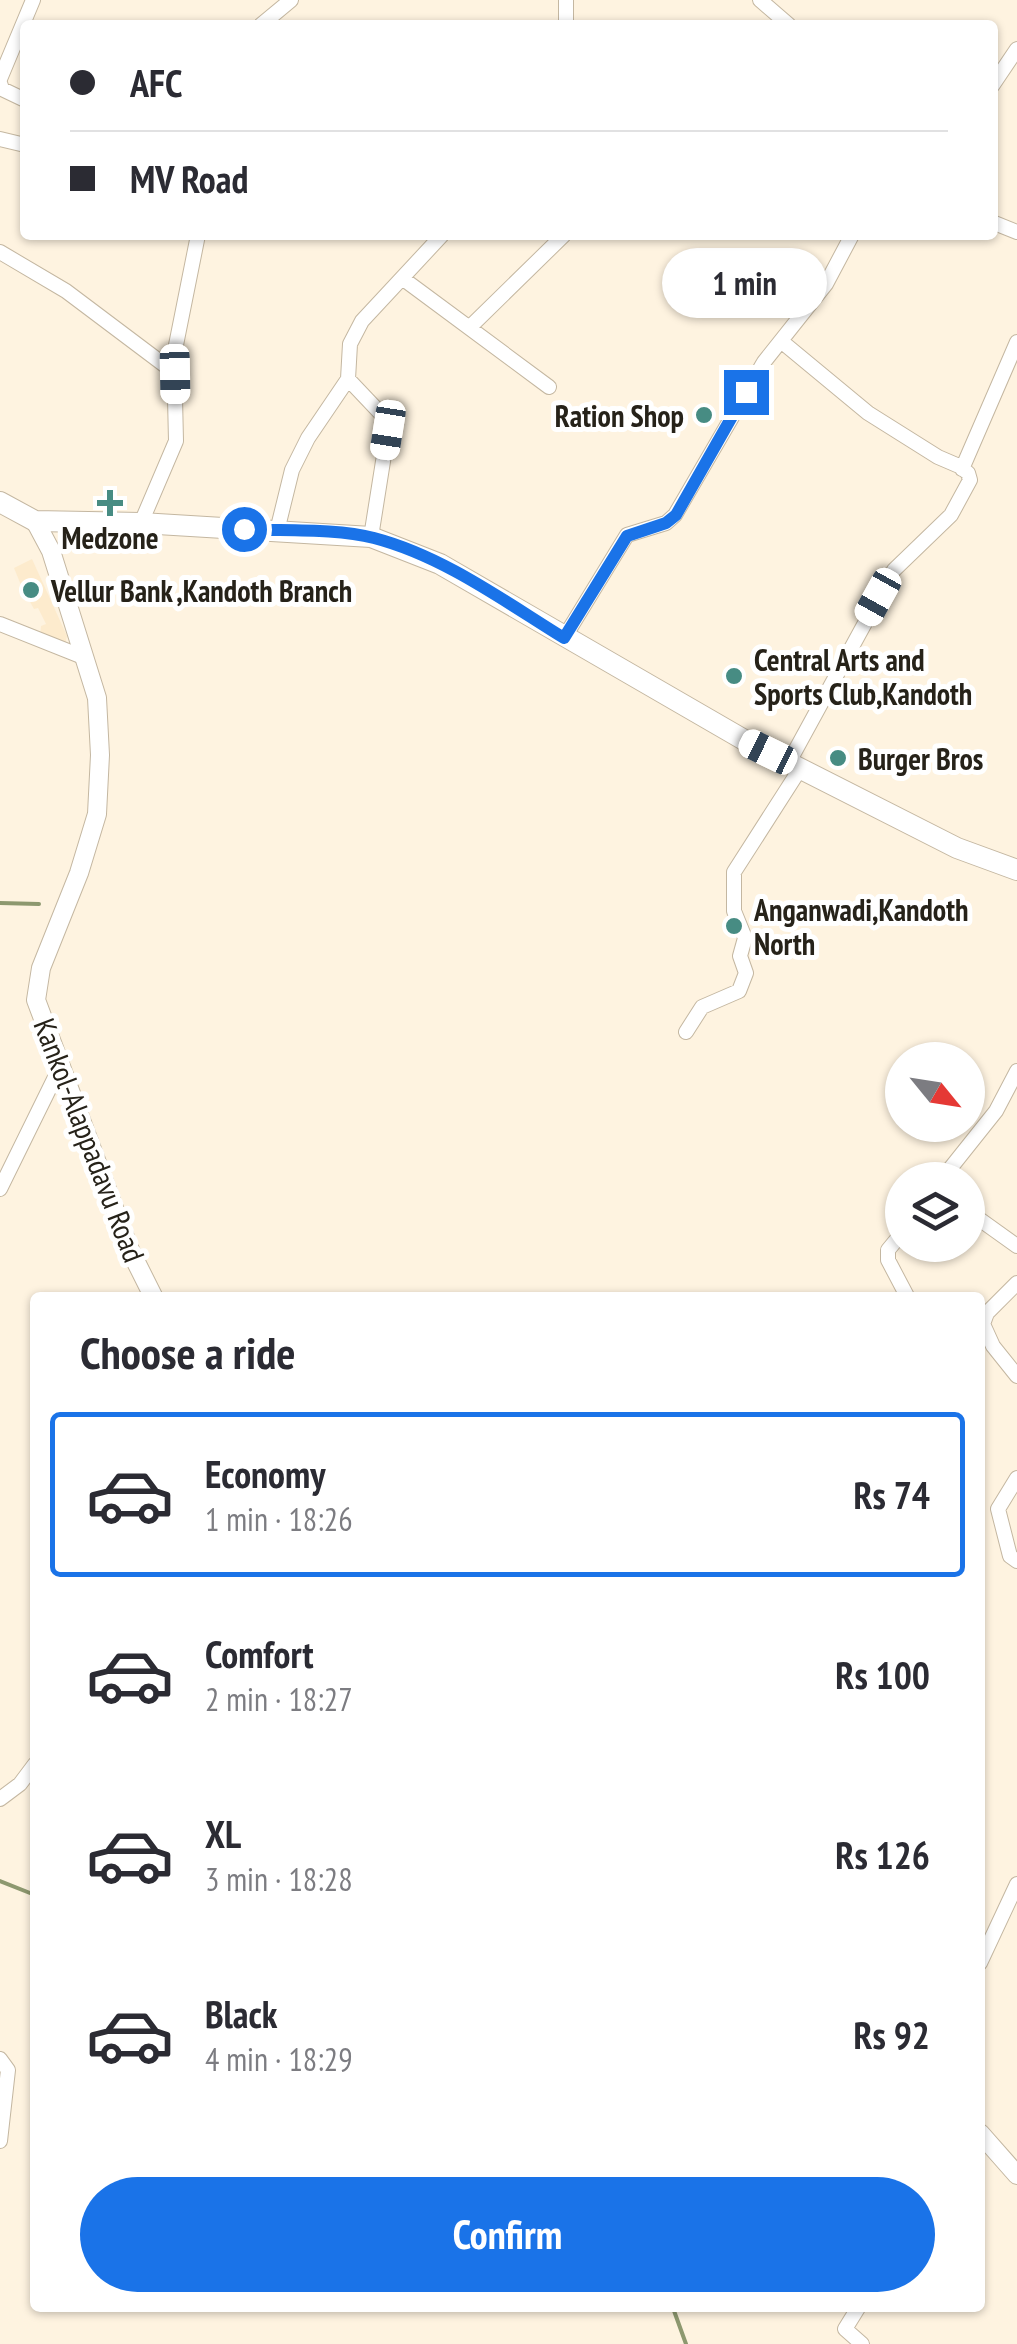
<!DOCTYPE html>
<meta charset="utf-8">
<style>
body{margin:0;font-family:"PT Sans Narrow",sans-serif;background:#f7f7f7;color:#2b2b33;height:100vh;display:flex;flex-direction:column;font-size:38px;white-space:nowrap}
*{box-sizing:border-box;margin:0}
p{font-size:32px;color:#7c7c81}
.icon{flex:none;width:55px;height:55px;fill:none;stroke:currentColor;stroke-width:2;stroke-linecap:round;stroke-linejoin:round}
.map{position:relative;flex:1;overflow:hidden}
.panel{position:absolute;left:30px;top:1292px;width:955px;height:1020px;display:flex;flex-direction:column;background:#fff;border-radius:10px;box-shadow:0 2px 8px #0004}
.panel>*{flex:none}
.banner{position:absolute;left:20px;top:20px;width:978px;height:220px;border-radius:10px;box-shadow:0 2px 8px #0004;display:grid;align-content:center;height:220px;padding:0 50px;background:#fff}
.needle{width:65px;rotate:120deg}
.tools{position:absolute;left:885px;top:1042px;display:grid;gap:20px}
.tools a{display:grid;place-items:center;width:100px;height:100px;border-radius:50%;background:#fff;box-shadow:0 2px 8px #0004;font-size:50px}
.end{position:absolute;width:45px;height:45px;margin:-22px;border:12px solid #1a73e8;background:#fff;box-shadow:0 0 0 5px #fff}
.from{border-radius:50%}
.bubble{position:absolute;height:70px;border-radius:35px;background:#fff;box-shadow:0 2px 8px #0004;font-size:32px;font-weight:700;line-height:70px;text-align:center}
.car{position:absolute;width:30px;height:60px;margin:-30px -15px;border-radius:12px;box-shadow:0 0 8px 2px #0007;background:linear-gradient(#fff 24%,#345 0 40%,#fff 0 76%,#345 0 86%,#fff 0)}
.banner b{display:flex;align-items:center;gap:35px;height:95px;font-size:38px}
.banner b+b{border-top:2px solid #e1e1e2}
.banner i{width:25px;height:25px;background:#2b2b33}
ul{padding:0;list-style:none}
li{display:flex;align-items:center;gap:30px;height:165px;margin:0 20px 15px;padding:0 30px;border:5px solid transparent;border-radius:10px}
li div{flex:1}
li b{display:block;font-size:38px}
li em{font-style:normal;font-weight:700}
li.on{border-color:#1a73e8}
li>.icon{width:90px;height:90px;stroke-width:1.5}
h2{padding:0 50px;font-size:45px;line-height:120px}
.primary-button{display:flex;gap:20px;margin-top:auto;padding:20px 50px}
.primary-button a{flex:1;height:115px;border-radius:60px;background:#1a73e8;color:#fff;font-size:40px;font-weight:700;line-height:115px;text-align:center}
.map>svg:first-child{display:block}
.built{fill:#fdebcd}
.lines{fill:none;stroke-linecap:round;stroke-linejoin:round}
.stream{stroke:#8d986f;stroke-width:4}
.minor-casing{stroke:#c4b7a1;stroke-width:16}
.major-casing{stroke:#c4b7a1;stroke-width:20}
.highway-casing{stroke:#c4b7a1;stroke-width:22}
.minor{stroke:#fff;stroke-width:14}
.major{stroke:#fff;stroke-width:18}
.highway{stroke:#fff;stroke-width:20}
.route{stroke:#1a73e8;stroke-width:12}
.poi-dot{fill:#478c83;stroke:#fff;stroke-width:4}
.labels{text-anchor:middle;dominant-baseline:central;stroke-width:10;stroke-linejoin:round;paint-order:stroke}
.poi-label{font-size:30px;font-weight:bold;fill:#262219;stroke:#fff;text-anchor:start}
.street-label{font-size:30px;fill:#262219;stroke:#fff}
</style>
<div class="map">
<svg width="1017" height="2344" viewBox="0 0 1017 2344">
<rect width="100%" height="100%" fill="#fef3e0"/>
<path class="built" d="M32,559L67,636L65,646L40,638L41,626L46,624L38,608L34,609L28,598L30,591L28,587L23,590L14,568Z"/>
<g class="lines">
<path class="stream" d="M0,903L39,904
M0,1881L35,1895
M673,2308L686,2344"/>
<defs>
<path id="minor" d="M760,0L789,25
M261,25L291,0
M566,25V0
M0,79L33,0
M0,83L2,89L25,100
M992,86L1017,49
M0,139L25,145
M992,222L1017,232
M0,252L66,291L175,373
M402,278L549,387
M470,327L564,235
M781,341L868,413L938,457L959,466L968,473L970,480L951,515L894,570L789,762
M962,469L1017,342
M141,523L176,441L174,355L198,235
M277,531L292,470L308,438L348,379
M371,537L388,430L385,418L348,379L350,344L362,321L442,235
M0,624L83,657
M564,638L627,535L666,523L675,515L764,362L826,284L852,235
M686,1032L702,1007L739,991L746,973L740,956L745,938L734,911V872L800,769
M941,1180L996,1111L1017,1071
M0,1189L61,1065
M968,1211L1017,1246
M902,1233L888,1250V1260L908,1298
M1017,1283L987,1313L983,1324L993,1346L1017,1376
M1017,1478L998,1509L1010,1556L1017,1561
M0,1799L20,1784L35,1764
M980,1963L1017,1884
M0,2059L8,2070L0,2141
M858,2308L845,2329L862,2344"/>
<path id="major" d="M35,521L51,551L97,698L100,755L97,814L79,873L41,968L36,1000L129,1248L154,1298
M980,2133L1017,2175"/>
<path id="highway" d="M0,502L35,521L141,523L371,537L440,564L746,741L957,848L1017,870"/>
</defs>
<use href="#minor" class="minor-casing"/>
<use href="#major" class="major-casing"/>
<use href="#highway" class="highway-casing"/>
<use href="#minor" class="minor"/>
<use href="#major" class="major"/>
<use href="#highway" class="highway"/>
</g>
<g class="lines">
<path class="route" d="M244,529C283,531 336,528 374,538C443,556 504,601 564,638L627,536L666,523L676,515L746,392"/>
</g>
<g class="poi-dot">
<circle cx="704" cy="415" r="10"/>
<path d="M105 488h10v10h10v10h-10v10h-10v-10h-10v-10h10z"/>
<circle cx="31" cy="590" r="10"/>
<circle cx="734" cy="676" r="10"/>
<circle cx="838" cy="758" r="10"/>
<circle cx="734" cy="926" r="10"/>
</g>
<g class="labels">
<g class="poi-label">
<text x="684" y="415" text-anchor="end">Ration Shop</text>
<text x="110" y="537" text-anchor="middle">Medzone</text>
<text x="51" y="590">Vellur Bank ,Kandoth Branch</text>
<text x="754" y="659">Central Arts and<tspan x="754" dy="34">Sports Club,Kandoth</tspan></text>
<text x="858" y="758">Burger Bros</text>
<text x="754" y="909">Anganwadi,Kandoth<tspan x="754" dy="34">North</tspan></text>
</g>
<g class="street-label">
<text transform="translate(90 1140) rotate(69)">Kankol-Alappadavu Road</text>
</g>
</g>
</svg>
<div class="tools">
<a><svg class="needle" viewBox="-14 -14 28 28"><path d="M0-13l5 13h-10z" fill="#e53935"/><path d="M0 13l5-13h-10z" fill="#7c7c81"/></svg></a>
<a><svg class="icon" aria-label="layers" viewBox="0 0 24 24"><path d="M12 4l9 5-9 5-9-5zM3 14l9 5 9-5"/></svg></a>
</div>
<i class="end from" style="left:244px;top:529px"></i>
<i class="end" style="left:746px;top:392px"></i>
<div class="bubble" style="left:662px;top:248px;width:165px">1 min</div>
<i class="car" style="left:175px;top:374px;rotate:179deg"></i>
<i class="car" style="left:388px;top:430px;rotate:189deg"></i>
<i class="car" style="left:878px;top:597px;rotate:209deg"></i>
<i class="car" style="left:768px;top:752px;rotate:296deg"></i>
<div class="banner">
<b><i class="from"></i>AFC</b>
<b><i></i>MV Road</b>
</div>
<section class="panel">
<h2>Choose a ride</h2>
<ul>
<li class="on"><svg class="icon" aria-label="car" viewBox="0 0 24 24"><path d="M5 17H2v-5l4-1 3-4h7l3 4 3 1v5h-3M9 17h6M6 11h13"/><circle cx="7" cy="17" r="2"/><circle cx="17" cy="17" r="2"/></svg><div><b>Economy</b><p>1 min · 18:26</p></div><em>Rs 74</em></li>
<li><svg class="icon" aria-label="car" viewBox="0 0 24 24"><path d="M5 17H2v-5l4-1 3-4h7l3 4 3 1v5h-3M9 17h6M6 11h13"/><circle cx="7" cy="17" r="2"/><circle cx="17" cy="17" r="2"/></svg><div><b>Comfort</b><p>2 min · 18:27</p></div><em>Rs 100</em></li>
<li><svg class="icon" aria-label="car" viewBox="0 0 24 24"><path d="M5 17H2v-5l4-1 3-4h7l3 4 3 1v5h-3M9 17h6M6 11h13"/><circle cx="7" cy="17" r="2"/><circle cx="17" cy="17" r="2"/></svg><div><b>XL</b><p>3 min · 18:28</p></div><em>Rs 126</em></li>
<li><svg class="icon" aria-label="car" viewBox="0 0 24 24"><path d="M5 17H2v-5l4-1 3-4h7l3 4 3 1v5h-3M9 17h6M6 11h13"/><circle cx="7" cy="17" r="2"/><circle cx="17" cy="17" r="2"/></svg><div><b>Black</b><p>4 min · 18:29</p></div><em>Rs 92</em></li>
</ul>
<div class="primary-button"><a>Confirm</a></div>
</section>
</div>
